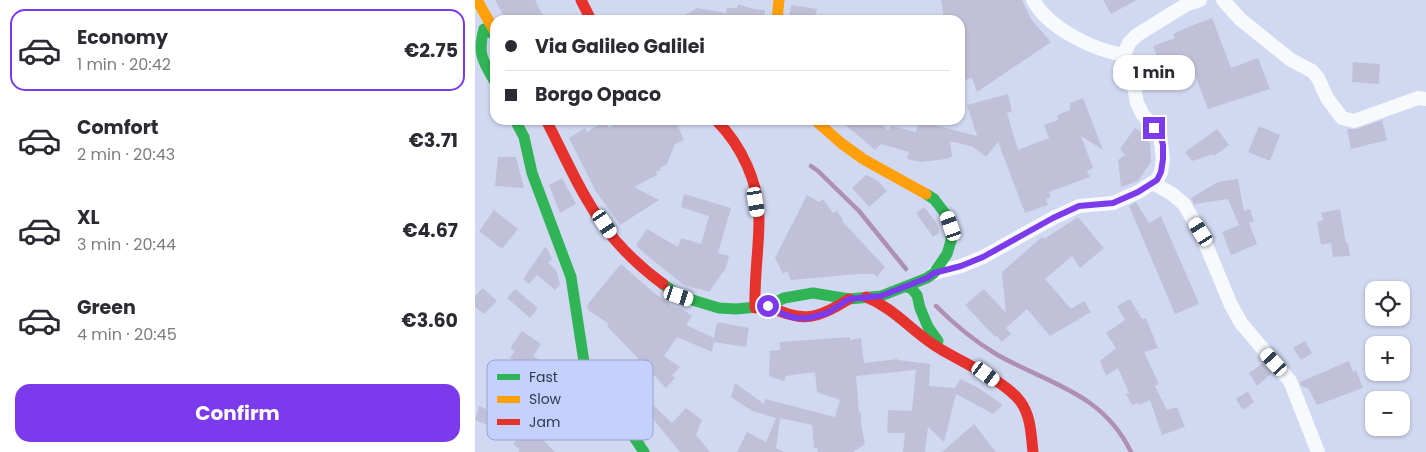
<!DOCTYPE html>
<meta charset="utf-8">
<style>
body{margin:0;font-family:Poppins,sans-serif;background:#f7f7f7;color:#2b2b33;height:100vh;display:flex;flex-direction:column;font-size:19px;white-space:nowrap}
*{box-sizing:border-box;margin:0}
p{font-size:16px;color:#7c7c81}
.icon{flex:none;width:28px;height:28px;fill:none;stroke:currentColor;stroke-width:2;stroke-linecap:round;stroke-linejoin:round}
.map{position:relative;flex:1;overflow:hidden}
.side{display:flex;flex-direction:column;background:#fff;width:475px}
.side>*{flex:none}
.top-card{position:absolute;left:15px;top:15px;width:475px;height:110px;border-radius:15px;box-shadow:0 1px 4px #0004;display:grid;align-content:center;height:110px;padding:0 15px;background:#fff}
.tools{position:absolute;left:890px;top:281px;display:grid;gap:10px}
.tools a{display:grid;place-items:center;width:45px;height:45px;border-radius:10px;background:#fff;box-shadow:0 1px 4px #0004;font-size:25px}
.end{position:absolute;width:22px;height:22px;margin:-11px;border:6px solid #7c3aed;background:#fff;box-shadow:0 0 0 2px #fff}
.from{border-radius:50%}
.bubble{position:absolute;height:35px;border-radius:15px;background:#fff;box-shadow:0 1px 4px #0004;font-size:16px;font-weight:700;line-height:35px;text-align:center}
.car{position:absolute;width:15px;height:30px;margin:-15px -8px;border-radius:6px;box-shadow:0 0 4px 1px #0007;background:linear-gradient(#fff 24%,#345 0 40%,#fff 0 76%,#345 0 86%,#fff 0)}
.top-card b{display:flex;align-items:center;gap:18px;height:48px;font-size:19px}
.top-card b+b{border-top:1px solid #e1e1e2}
.top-card i{width:12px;height:12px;background:#2b2b33}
ul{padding:9px 0 0;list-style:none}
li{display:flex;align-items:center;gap:15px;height:82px;margin:0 10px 8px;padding:0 5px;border:2px solid transparent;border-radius:15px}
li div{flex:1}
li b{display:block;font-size:19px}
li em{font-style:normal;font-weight:700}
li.on{border-color:#7c3aed}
li>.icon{width:45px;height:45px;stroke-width:1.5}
.cta{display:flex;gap:10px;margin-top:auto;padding:10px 15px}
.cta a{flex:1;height:58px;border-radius:15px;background:#7c3aed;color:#fff;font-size:20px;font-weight:700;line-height:58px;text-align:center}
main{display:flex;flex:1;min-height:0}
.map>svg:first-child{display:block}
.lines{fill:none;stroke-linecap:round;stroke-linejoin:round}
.stream{stroke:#b08fb4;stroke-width:4.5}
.building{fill:#c0c1d8}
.street{stroke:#f8f9fd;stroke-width:14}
.fast{stroke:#30b455;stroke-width:11}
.slow{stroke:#ff9f0a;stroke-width:11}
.jam{stroke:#e5322d;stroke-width:11}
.route{stroke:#7c3aed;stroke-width:6}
.key{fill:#c4d1ff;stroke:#98a3ca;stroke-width:1}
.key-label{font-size:14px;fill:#32384e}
</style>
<main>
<section class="side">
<ul>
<li class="on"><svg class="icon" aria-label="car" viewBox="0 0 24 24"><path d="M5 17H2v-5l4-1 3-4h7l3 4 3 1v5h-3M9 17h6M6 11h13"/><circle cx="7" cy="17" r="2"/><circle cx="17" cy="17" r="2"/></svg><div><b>Economy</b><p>1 min · 20:42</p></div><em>€2.75</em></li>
<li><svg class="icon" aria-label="car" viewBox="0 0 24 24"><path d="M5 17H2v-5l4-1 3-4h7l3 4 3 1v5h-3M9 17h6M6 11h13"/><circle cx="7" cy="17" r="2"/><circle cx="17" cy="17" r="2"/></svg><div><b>Comfort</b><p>2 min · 20:43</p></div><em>€3.71</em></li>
<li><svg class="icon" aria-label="car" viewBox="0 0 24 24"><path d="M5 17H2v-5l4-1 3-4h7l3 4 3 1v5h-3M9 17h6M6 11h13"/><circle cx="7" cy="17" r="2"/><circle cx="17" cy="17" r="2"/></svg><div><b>XL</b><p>3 min · 20:44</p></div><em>€4.67</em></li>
<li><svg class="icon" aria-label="car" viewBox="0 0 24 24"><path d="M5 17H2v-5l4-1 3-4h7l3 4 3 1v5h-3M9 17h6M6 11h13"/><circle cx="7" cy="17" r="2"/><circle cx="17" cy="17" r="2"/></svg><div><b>Green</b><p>4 min · 20:45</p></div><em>€3.60</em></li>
</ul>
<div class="cta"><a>Confirm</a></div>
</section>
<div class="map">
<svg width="951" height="452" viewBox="0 0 951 452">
<rect width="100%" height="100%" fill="#d1d9f2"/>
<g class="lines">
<path class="stream" d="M336,166L343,171L384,211L431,269
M461,306C477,322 501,342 521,354C573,384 627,392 656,452"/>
</g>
<path class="building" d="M20,0H60L70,20H31Z
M466,0H547L556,19L576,42L502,92L497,78L486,81L485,20H469Z
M628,0H662L636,14Z
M263,4L279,9L290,10L289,20H201L222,8L251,13L252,8H262Z
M316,5L342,9L340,20H314Z
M737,18L756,68L783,58L795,89L733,109L715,62L688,72L678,46L700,38L698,34L711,28Z
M878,62L905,64L904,84L877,82Z
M533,94L537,111L532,113L543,150L574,138L569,125L583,120L582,115L595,110V103L608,98L628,150L606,136L618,168L612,171L615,177L574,192L576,197L571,199L573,205L550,213L523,142L511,157L498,147L475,141L477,157L471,159L446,162L432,159L434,152L406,144L400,150L365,120H401L413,130L416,126L441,132L444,121L502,136L492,105Z
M145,120H200L209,140L200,144L192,164L185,168L186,170L181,172L182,175L159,187L184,200L145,225L120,190L94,138L110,128L112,132L130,121L134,128Z
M907,120L912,140L876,149L872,129H882Z
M784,126L805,135L795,161L773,152Z
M660,128L669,134L675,143L676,162L663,181L646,187L643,160L650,155L645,149Z
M742,129L754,145L739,156L738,154L717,161L710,152Z
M23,157H41L49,188L20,186Z
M391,175L403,181L412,191L394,207L377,188Z
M87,178L101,204L85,213L74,185Z
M763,179L769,211L775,209L779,221L774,223L782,244L756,255L747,232L764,225L753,199L719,204L716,198L743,182Z
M209,194L256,208L243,253L254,256L251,268L234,292L209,285L170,254L161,245L172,229L203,247L206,238L226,244L234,216L206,207Z
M332,195L344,202L348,199L358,213L362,211L368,220L367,221L410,267L402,277L399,274H383L316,280L312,271L308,274L300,258Z
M661,202L674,223L686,216L724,304L700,314L654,206Z
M449,207L461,222L464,229V233L458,237L441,213Z
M865,209L871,243H873L875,256L858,257L856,243L846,245L842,222L848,220L846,213Z
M19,210L43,229L27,249L4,231Z
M603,217L629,248L605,268L597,256L570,279L596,309L609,301L616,312L575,336L552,309L531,328L536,334L527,342L522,336L520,337L490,305L509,289L531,313L527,272L567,237L569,239Z
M70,247L73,250L77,259L73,263L81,270L84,280L85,285L80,290L62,275L54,284L48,279Z
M146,264L178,292L197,306L207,309L217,316L211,325L239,338L242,322L274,328L271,347L239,342L237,352L202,337L189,356L205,367L197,375L200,378L191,388L132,326L134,324L113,310L112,305Z
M8,288L22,301L9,314L0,307V296Z
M40,289L63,308L55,318L32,298Z
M655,299L667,319L671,318L683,348L669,352L684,384L680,386L692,410L702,407L710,427L687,435L675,400L664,405L663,403L657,405L651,394L654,393L643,368L631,376L625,361L641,348L631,333L650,320L642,306Z
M47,331L66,344L58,356L64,360L54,372L35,358L40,351L35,348Z
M375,337V340L386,338L389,363L423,359V360L455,364L454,386L480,388L485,379L502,387L528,405L518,414L481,394L469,442L453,427L450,452H428L430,433H412L413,410L437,411L441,370L381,376L384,413L386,412V424L390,444L378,452H343L342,448H339L337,425L305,418L301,448L309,452H262L272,432L291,442L301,418L277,411L256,397L260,383L289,404L290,399L360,417L365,400L342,392L340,372L311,376L309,381L294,376L295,351L305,350V342Z
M830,341L837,353L826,360L818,348Z
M874,361L878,372L881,370L888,388L842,405L833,388L826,386L825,382Z
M788,363L797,373L782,386L774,373Z
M143,371L197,423L211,408L227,420L221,435L235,452H205L170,409L161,419L135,379Z
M773,391L779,402L768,410L761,399Z
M4,406L20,413L15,426L0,420Z
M499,424L521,452H467Z
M61,433L80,452H43L45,450L38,444L46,434L54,441Z"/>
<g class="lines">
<path class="street" d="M558,0C574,29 619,50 649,55
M748,0L765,19L816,60L837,71L843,78L852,98L867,118L879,121L943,98L951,99
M678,183L697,194L709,204L726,233L756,305L766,323L815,381L843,452
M459,273L486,266L508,257L578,218L604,206L638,203L663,192L682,180L686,172L688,159L685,134L668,115L662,103L658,81L649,55L651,50L654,43L662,35L712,4L725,0"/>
<path class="fast" d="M20,35L9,29C2,53 8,62 20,82
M40,120L49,137L57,173L96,277L109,362L169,452
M188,284L204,296L244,308L261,309L293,306L309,298L338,293L374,299L406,296L452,278L459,273L472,254L476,241V227L472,216L459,199L451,194
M431,287L436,288L442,295L445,308L453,327L463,341"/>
<path class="slow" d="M2,0L20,32
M302,20L304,0
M340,120L366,143L388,159L451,194"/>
<path class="jam" d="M106,0L116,20
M71,120C92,160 110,205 140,240C154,256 170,271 188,284
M241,120C267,146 284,183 284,220C284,249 279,278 280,308
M391,297C418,308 435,329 459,345C483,361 528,379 545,401C556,416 556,434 558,452
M293,306C327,323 343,319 374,299"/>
</g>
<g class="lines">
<path class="route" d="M293,306L310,315L321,318H334L352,313L374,299L406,296L452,278L459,273L486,266L508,257L578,218L604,206L638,203L663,192L682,180L686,172L688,159V145L685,134L679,128"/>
</g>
<rect x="12" y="360" width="166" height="80" rx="8" class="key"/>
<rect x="22" y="374" width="23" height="6" fill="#30b455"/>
<rect x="22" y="396" width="23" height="7" fill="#ff9f0a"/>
<rect x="22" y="419" width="23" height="6" fill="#e5322d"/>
<g class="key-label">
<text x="54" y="382">Fast</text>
<text x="54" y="404">Slow</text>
<text x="54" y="427">Jam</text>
</g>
</svg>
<div class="tools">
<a><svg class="icon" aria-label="locate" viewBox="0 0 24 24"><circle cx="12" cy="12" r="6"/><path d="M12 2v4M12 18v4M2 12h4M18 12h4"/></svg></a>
<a>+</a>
<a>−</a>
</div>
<i class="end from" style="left:293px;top:306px"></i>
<i class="end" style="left:679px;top:128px"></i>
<div class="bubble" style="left:638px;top:55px;width:82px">1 min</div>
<i class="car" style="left:281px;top:202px;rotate:171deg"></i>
<i class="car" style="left:130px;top:224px;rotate:146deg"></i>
<i class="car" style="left:476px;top:226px;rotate:341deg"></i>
<i class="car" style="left:726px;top:232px;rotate:328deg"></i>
<i class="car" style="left:204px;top:296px;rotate:108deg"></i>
<i class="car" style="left:799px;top:362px;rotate:318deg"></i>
<i class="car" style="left:511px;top:374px;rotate:126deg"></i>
<div class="top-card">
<b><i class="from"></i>Via Galileo Galilei</b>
<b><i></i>Borgo Opaco</b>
</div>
</div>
</main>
